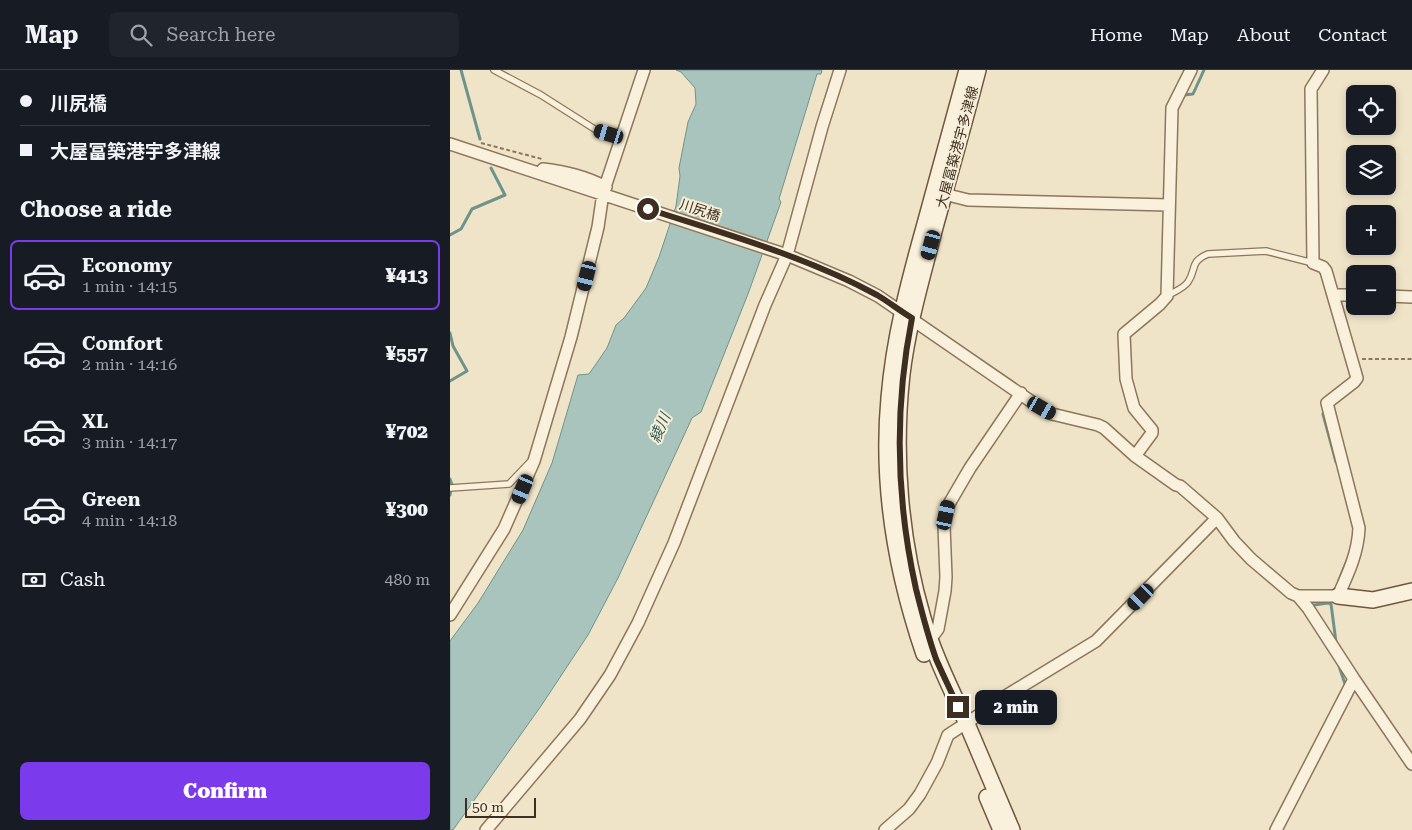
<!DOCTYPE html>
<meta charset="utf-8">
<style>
body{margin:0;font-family:"Roboto Serif","Noto Sans JP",serif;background:#20242c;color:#f1f3f6;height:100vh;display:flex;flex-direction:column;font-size:19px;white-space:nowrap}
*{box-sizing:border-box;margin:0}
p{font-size:16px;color:#9ea1a6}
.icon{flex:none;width:28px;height:28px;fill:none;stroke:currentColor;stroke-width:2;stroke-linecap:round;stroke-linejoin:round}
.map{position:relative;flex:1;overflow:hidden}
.drawer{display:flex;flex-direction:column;background:#171b24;width:450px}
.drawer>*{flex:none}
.banner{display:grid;align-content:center;height:110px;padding:0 20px;background:#171b24}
.tools{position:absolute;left:896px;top:15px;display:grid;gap:10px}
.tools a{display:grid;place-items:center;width:50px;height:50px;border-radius:8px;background:#171b24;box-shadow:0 2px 8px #0003;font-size:25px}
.scale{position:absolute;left:15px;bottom:12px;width:71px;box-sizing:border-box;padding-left:5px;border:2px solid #3d2e20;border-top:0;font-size:14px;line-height:18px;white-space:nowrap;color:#3d2e20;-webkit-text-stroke:4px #f7eed8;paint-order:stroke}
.end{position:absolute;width:22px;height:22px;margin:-11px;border:6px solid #3d2e20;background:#fff;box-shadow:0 0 0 2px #fff}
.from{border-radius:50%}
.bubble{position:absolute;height:35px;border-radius:8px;background:#171b24;box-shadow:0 2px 8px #0003;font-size:16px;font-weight:800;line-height:35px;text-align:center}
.car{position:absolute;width:15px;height:30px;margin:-15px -8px;border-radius:6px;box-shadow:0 0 4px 1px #0007;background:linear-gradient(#222 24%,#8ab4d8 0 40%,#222 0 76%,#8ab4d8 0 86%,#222 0)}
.banner b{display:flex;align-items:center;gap:18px;height:48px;font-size:19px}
.banner b+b{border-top:1px solid #363941}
.banner i{width:12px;height:12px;background:#f1f3f6}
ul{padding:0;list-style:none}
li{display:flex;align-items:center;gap:15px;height:70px;margin:0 10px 8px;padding:0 10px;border:2px solid transparent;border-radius:8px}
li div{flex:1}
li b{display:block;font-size:19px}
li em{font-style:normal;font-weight:800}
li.active{border-color:#7c3aed}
li>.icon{width:45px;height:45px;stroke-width:1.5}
h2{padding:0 20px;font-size:22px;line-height:60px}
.pay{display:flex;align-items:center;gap:12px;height:55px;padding:0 20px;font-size:19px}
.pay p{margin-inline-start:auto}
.cta{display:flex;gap:10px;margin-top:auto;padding:10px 20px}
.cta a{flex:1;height:58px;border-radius:8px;background:#7c3aed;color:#fff;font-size:20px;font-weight:800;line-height:58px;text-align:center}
header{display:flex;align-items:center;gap:30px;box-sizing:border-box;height:70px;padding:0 25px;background:#171b24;border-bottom:1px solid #363941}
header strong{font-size:24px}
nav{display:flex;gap:28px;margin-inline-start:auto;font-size:18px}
.search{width:350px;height:45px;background:#20242c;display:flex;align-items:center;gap:12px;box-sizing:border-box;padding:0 18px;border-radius:8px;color:#9ea1a6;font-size:19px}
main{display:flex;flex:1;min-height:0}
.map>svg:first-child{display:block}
.water{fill:#a9c4bc;stroke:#6f938a}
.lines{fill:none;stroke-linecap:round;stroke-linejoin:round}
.stream{stroke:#6f938a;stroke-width:3}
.lane-casing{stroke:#8d765c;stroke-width:8}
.street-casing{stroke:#8d765c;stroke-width:14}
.secondary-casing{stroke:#6f573f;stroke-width:18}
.path{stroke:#8d765c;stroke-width:2;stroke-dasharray:4 2.5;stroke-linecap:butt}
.lane{stroke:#faf1dc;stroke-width:5.5}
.street{stroke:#faf1dc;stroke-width:11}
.secondary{stroke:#faf1dc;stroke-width:15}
.route{stroke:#3d2e20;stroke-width:6}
.labels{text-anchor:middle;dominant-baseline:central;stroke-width:4;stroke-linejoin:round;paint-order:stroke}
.street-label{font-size:14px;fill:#3d2e20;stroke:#f7eed8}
.water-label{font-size:15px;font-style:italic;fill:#2f5d5a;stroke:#f7eed8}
</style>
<header>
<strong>Map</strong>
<div class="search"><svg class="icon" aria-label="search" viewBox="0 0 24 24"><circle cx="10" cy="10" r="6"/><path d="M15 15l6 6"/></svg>Search here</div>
<nav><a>Home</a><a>Map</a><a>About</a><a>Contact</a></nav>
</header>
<main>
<section class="drawer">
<div class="banner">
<b><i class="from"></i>川尻橋</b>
<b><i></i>大屋冨築港宇多津線</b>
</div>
<h2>Choose a ride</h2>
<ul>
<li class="active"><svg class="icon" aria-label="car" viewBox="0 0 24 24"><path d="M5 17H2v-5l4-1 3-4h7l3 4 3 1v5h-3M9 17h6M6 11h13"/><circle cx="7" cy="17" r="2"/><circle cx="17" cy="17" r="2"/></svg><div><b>Economy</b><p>1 min · 14:15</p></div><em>¥413</em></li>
<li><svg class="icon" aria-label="car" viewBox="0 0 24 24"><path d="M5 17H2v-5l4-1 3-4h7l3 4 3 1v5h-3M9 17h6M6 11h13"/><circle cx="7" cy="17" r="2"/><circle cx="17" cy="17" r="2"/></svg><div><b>Comfort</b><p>2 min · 14:16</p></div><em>¥557</em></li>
<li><svg class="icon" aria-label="car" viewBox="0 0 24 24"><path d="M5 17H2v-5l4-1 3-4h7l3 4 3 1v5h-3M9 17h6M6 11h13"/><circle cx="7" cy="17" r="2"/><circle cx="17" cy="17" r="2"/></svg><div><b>XL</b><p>3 min · 14:17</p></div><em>¥702</em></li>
<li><svg class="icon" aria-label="car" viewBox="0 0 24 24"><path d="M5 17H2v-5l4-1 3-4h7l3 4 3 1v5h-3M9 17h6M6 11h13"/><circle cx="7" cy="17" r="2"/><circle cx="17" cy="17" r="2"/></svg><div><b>Green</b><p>4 min · 14:18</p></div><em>¥300</em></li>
</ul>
<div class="pay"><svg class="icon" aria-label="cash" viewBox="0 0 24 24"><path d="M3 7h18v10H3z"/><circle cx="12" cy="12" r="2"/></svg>Cash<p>480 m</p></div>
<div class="cta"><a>Confirm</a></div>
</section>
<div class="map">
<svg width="962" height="760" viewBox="0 0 962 760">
<rect width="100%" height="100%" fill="#f0e4c8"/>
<path class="water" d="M226,0H372L371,4H367L329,129L331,132L298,224L251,342L242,348L168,508L138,565L91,636L3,760H0V571L28,533L73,460L102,393L128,305L139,304L157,278L166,255L174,248L196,218L209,187L226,136L230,106L229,98L238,52L246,34L245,18L231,2Z"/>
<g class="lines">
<path class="stream" d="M11,0L30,69
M733,27L734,25L743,24L754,0
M0,165L11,159L22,139L55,125L41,98
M0,263L3,276L17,301L0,311
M907,316L912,310L910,300
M873,344L886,392
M0,409L2,415L0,425
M889,510L898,488
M864,535L878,533L881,534L886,572
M889,596L895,614V616"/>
<defs>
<path id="lane" d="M44,0L91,25L146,60L172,68
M717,226C723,222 733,219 738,212C747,199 739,192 758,184L816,181L863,193
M0,418L59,414L80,392"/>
<path id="street" d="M0,74L337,185L399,211L428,226L582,332L602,344L648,355L654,358L685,386L726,415L730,416L767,448L784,471L801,489L841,523L848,526H888C898,504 908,483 909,458L877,333L904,312L907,308L876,201L873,197L863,193L861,19L873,0
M93,99C117,102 134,106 156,117
M494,124L518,130L719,135
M883,225H905
M938,226L962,227
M685,386L702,363V360L684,338L676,309L674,264L710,234L717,226L722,38L741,0
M848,526L858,538L904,609L962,694
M0,545L54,459L84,391L121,267L148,157L153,123L194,0
M480,570L488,559L495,521L496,507L494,456L499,434L520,398L571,323
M36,760L130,649L160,605L188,553L224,473L315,235L337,185L372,57L390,0
M435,760L459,739L470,724L487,693L498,665L538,639L541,635L646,571L767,448
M826,760L904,609"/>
<path id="secondary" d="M528,0C514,54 499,107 484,161C472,208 458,255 452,304C443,385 450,470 473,548C484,585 501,619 517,654C532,689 547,725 562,760
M888,526L923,530L962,521
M474,584C446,502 431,415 439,328C444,268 459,211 475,154C489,102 503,51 517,0
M537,727L551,760"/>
</defs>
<use href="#lane" class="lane-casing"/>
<use href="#street" class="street-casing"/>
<use href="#secondary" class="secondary-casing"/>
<path class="path" d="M31,73L92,89
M912,289H962"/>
<use href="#lane" class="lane"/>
<use href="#street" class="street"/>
<use href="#secondary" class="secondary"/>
</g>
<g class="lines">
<path class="route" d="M198,139C275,164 355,186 427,225C439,232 450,241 462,248C444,339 446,429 466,519C472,543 478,566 486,589C493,605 501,621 508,637"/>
</g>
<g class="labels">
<g class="street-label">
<text transform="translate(507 77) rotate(-75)">大屋冨築港宇多津線</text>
<text transform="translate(250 140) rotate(18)">川尻橋</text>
</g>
<g class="water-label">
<text transform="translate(210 358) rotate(-66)">綾川</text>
</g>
</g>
</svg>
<div class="tools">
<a><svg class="icon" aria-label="locate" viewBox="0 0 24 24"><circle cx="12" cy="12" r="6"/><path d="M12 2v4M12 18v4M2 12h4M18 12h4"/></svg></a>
<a><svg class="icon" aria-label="layers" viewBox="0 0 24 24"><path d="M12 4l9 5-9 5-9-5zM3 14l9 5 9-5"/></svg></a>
<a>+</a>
<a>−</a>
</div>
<div class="scale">50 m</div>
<i class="end from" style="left:198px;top:139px"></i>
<i class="end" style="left:508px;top:637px"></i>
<div class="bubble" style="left:525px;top:620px;width:82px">2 min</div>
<i class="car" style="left:159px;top:64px;rotate:287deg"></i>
<i class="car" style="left:481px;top:175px;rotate:195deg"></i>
<i class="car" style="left:137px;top:206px;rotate:194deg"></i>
<i class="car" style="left:592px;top:338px;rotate:120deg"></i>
<i class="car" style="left:73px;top:419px;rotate:203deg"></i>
<i class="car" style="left:496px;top:445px;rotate:12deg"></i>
<i class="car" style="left:691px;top:527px;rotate:224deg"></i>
</div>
</main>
